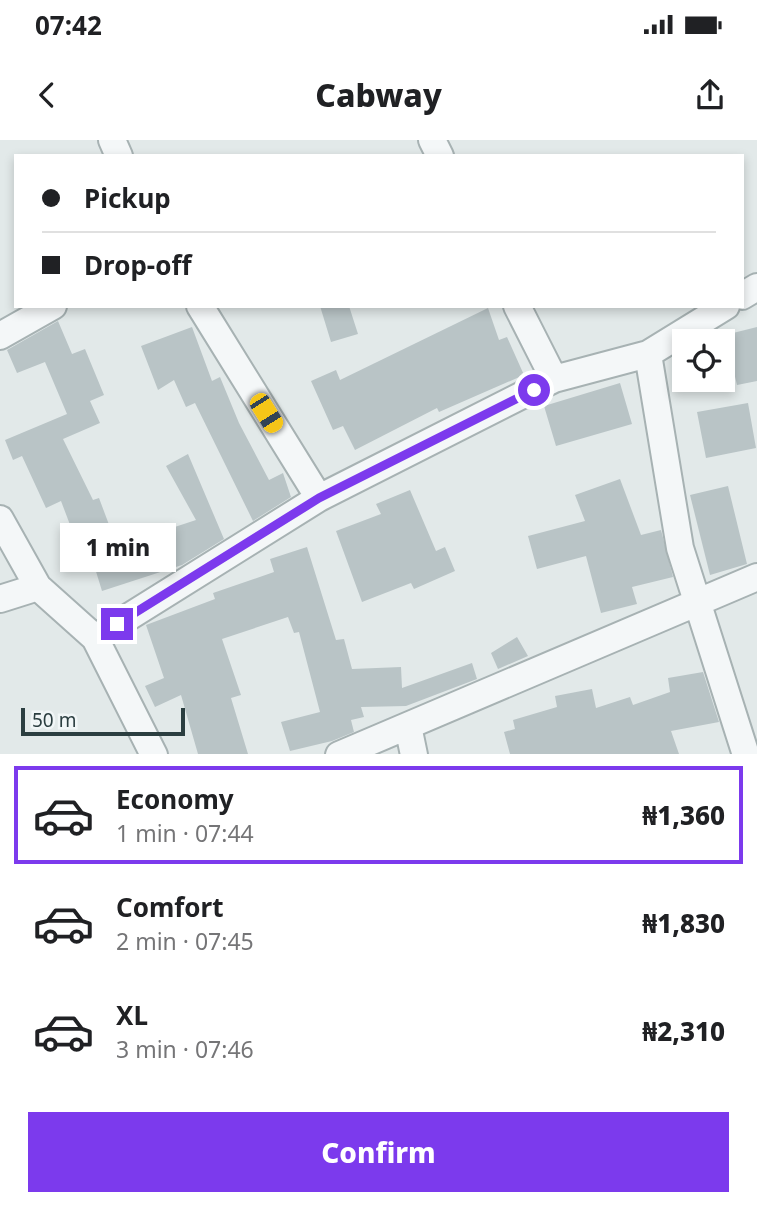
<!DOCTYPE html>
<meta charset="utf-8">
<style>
body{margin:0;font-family:"Noto Sans",sans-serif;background:#f2f2f2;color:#202124;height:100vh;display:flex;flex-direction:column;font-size:26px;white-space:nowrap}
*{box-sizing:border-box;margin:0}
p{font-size:23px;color:#757577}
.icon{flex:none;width:38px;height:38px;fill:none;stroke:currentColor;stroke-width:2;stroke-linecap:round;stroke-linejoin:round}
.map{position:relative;height:614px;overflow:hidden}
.panel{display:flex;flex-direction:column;background:#fff;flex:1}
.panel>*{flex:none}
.hud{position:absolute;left:14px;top:14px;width:730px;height:154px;border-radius:0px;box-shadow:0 4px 10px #0003;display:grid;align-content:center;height:154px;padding:0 28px;background:#fff}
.tools{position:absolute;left:672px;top:189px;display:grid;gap:14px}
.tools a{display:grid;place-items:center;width:63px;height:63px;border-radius:0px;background:#fff;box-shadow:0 4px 10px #0003;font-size:35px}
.scale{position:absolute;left:21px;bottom:18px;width:164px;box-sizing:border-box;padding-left:7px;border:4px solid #2b3e40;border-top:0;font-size:19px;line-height:24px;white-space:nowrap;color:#2b3e40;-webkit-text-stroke:5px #f1f6f7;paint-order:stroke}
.end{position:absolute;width:32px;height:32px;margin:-16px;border:9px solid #7c3aed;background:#fff;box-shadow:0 0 0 4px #fff}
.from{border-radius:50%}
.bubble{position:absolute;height:49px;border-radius:0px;background:#fff;box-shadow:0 4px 10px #0003;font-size:23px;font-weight:800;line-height:49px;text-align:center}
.car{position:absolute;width:21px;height:42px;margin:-21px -10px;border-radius:9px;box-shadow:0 0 5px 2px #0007;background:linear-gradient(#f5c518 24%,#345 0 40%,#f5c518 0 76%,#345 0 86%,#f5c518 0)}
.hud b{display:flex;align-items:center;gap:24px;height:66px;font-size:26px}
.hud b+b{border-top:2px solid #e0e0e0}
.hud i{width:18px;height:18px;background:#202124}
ul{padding:12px 0 0;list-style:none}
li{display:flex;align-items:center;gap:21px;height:98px;margin:0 14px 10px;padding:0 14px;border:4px solid transparent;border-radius:0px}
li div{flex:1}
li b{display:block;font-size:26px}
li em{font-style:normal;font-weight:800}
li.current{border-color:#7c3aed}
li>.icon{width:63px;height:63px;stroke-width:1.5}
.primary-button{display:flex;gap:14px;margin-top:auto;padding:14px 28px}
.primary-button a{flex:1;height:80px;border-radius:0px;background:#7c3aed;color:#fff;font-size:28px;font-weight:800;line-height:80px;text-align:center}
.status{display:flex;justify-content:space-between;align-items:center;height:49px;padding:0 35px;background:#fff;direction:ltr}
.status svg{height:19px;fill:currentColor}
header{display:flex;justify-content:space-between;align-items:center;height:91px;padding:0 28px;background:#fff;font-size:32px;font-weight:800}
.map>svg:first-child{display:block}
.building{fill:#b9c4c6}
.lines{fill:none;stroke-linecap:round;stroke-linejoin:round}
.minor-casing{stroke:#a7b2b3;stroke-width:30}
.minor{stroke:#f4f7f8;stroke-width:26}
.route{stroke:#7c3aed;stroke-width:9}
</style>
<div class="status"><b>07:42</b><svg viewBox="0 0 49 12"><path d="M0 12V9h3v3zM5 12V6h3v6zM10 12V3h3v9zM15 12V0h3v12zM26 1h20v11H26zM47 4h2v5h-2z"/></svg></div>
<header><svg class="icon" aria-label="back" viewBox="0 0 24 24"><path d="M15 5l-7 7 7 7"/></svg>Cabway<svg class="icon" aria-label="share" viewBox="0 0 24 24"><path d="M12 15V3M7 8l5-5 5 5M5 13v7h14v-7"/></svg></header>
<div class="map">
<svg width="757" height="615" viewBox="0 0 757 615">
<rect width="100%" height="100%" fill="#e2e9e9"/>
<path class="building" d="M320,166H349L358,194L331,202Z
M488,168L499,200L507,197L524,235L439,272L437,268L355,310L343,286L333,290L311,241L336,230L340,240Z
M58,181L72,214L85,209L104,255L90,261L100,283L63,299L93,360L99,358L117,406L196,380L166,326L188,314L224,399L182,425L102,451L82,386L72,390L61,361L46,368L22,316L13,320L5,300L67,274L45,222L17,233L7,210Z
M192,187L212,241L220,237L239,283L269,340L283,333L291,357L253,381L195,263L186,267L174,240L158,250L141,206Z
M757,187V241L737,245L725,195Z
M620,243L632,284L556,306L544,266Z
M748,263L756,308L706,318L697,272Z
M620,339L641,395L661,390L673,437L632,447L637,464L601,473L586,416L537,429L528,396L585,381L575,355Z
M728,346L747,424L710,435L690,355Z
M410,350L436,411L445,407L455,431L414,449L411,443L362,462L336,391L381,374L376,364Z
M307,407L336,500L344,499L352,529L401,527L402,548L472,523L477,539L406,566L361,567L364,577L351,580L354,592L332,601L290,611L281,582L320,572L299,492L294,493L288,477L222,499L241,555L231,558L248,614H198L181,555L155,567L145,546L164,538L146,485L215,459L213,453L274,432L270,419Z
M517,497L528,516L498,529L491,513Z
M703,532L719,582L671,591L679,614H510L504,592L515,589L513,580L557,567L555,556L592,549L596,568L630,557L633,565L670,552L668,538Z"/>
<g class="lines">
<defs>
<path id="minor" d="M112,0L119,16
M432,0L440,16
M742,156L757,147
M200,166L319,358
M517,166L554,239
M0,196L53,166
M648,214L680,408L746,615
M0,379L38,447L95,498L154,615
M0,459L38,447
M95,498L319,358L554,239L648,214L726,166
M408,586L414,615
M339,615L757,437"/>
</defs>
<use href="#minor" class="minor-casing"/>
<use href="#minor" class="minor"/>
</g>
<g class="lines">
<path class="route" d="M117,484L319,358L534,250"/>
</g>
</svg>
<div class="tools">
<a><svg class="icon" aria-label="locate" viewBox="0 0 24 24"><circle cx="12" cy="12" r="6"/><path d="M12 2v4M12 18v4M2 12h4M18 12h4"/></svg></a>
</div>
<div class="scale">50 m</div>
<i class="end from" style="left:534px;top:250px"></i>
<i class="end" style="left:117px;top:484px"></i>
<div class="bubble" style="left:60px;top:383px;width:116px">1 min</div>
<i class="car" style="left:266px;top:273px;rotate:148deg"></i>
<div class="hud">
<b><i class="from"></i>Pickup</b>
<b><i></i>Drop-off</b>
</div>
</div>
<section class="panel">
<ul>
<li class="current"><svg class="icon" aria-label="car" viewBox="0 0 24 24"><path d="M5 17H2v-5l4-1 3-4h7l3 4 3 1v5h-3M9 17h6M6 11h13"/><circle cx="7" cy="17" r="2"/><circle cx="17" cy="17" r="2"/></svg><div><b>Economy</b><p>1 min · 07:44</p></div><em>₦1,360</em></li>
<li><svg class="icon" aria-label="car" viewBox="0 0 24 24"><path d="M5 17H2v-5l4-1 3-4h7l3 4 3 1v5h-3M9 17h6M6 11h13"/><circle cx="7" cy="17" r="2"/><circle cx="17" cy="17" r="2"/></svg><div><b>Comfort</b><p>2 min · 07:45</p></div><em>₦1,830</em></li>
<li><svg class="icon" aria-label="car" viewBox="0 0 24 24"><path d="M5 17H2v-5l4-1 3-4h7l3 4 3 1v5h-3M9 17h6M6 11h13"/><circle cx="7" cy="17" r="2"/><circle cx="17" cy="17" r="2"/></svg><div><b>XL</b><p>3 min · 07:46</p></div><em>₦2,310</em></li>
</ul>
<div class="primary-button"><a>Confirm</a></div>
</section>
